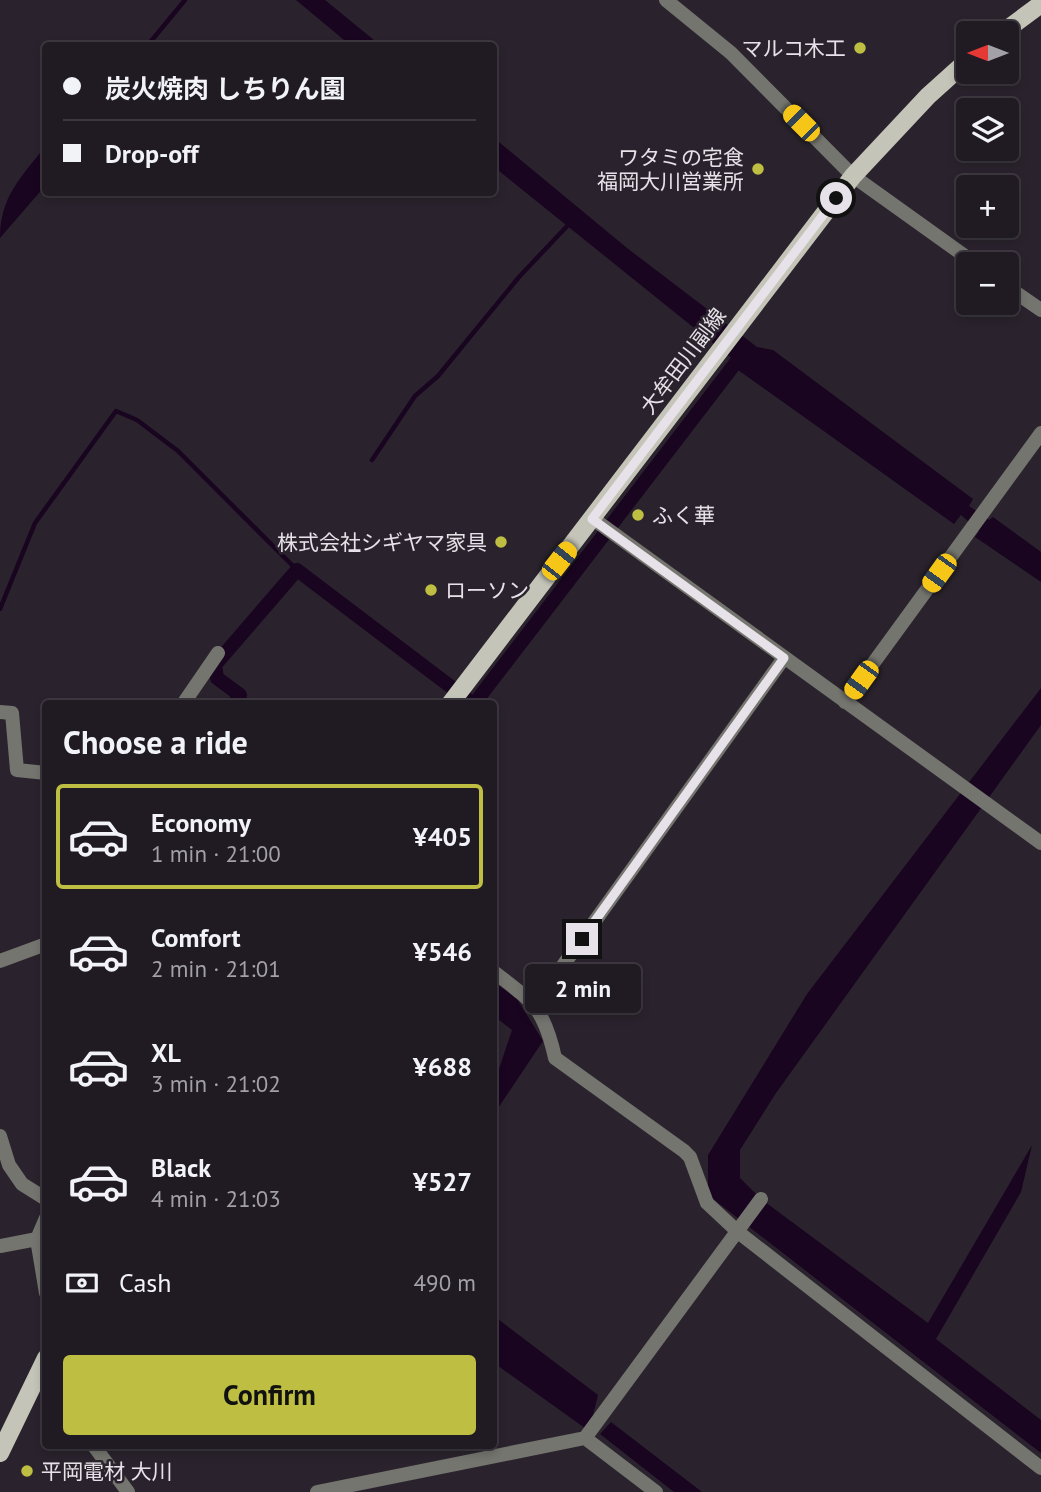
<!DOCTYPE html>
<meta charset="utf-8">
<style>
body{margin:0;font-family:"PT Sans","Noto Sans JP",sans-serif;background:#2d272f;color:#f1f3f6;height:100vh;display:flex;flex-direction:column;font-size:26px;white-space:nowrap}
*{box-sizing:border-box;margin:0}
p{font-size:23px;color:#a2a1a5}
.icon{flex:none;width:38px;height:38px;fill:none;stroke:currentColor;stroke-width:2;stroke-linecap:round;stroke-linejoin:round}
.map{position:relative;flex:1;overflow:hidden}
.drawer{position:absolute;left:42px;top:700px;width:455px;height:749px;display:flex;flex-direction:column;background:#201a22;border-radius:7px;box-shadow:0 4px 10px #0003,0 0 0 2px #3d3840}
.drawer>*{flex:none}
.top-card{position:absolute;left:42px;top:42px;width:455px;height:154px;border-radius:7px;box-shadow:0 4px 10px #0003,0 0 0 2px #3d3840;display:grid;align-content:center;height:154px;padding:0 21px;background:#201a22}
.needle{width:46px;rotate:270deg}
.controls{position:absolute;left:956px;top:21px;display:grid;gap:14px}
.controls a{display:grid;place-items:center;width:63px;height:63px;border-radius:7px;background:#201a22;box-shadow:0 4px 10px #0003,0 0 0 2px #3d3840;font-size:35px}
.end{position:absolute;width:32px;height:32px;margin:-16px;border:9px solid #e7e2e9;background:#111;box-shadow:0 0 0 4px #111}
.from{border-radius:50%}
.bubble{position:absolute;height:49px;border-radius:7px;background:#201a22;box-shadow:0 4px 10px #0003,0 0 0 2px #3d3840;font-size:23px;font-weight:700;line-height:49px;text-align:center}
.car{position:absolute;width:21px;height:42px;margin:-21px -10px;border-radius:9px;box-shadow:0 0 5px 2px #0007;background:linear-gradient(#f5c518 24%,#345 0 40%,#f5c518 0 76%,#345 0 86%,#f5c518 0)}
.top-card b{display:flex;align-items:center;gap:24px;height:66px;font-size:26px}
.top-card b+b{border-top:2px solid #3d3840}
.top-card i{width:18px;height:18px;background:#f1f3f6}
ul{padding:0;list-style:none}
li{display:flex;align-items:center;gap:21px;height:105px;margin:0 14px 10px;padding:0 7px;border:4px solid transparent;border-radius:7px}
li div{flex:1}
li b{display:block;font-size:26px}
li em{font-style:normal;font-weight:700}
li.active{border-color:#bebf42}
li>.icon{width:63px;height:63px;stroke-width:1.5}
h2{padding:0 21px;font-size:32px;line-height:84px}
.pay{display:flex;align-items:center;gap:18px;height:77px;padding:0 21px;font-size:26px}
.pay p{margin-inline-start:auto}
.button{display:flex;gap:14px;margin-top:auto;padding:14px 21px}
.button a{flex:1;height:80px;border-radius:7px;background:#bebf42;color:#111;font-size:28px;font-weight:700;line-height:80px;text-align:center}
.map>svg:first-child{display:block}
.water{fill:#190520}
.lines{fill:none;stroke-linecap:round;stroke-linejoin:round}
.stream{stroke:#190520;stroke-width:4.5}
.canal{stroke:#190520;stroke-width:14}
.street{stroke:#75756f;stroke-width:14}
.primary{stroke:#c4c5b8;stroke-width:18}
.route{stroke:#e7e2e9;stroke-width:9}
.poi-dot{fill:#bebf42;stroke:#2a232d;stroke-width:2.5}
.labels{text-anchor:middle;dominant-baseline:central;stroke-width:5;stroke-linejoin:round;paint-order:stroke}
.poi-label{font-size:21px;fill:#e7e2e9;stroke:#2a232d;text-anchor:end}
.street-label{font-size:21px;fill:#e7e2e9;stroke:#2a232d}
</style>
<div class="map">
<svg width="1041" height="1492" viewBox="0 0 1041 1492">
<rect width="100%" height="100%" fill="#2a232d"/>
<path class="water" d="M296,0H325L380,45H350Z
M494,138L627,248L757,347L773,350L973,499L969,506L989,520L993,517L1041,552V582L975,537L979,531L961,515L954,524L738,370L733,364L734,360L494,167Z
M45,147V186L0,238C0,197 21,177 45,147Z
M1041,688V725L776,1093L740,1150V1178L761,1199L928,1323L1032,1145L1021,1192L936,1339L1041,1420V1453L708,1195V1155L807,994Z
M494,982L517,999L543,1041L494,1114V1084L512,1030L494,1016Z
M494,1316L598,1395L589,1431L494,1363Z
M611,1422L702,1492H674L600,1434Z"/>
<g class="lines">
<path class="stream" d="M147,46L185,0
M372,460L415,396L438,376L519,277L570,223
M0,609L35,523L116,411L137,420L178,451L297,570"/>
<path class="canal" d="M234,704L240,695L217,678L215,665L297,570L467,699
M474,704L744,352"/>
<path class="street" d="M666,0L731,53L853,176L976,264
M1006,286L1041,310
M592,518L1041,843
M845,702L1041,433
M183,704L218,653
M0,712L12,713L17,770L46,773
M0,961L46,944
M494,972C533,1002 544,1008 555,1058L684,1151L690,1157L707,1203L738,1232L1041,1468
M536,1003L784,658
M0,1136L9,1165L22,1184L46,1199
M46,1218L37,1239L46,1293
M0,1246L37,1239
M585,1438L656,1492
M94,1446L128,1492
M317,1492L585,1438L761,1199"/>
<path class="primary" d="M1002,33L1041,4
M450,704L853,176L928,96L968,60
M0,1453L46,1358"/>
</g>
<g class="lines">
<path class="route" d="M582,939L784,658L592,519L836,198"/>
</g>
<g class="poi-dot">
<circle cx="860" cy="48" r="7"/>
<circle cx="758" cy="169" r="7"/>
<circle cx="638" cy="515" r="7"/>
<circle cx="501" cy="542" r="7"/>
<circle cx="431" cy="590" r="7"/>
<circle cx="27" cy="1471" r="7"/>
</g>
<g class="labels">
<g class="poi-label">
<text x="846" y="48">マルコ木工</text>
<text x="744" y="157">ワタミの宅食<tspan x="744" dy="24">福岡大川営業所</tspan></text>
<text x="652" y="515" text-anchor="start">ふく華</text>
<text x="487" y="542">株式会社シギヤマ家具</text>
<text x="445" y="590" text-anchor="start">ローソン</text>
<text x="41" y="1471" text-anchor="start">平岡電材 大川</text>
</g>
<g class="street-label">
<text transform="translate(683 361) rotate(-53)">大牟田川副線</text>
</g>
</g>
</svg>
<div class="controls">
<a><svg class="needle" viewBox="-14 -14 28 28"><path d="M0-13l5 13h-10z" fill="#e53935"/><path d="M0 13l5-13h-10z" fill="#a2a1a5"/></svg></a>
<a><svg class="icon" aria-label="layers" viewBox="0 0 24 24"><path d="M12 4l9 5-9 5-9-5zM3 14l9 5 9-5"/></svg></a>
<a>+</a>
<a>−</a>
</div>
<i class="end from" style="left:836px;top:198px"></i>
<i class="end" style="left:582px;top:939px"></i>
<div class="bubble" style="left:525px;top:964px;width:116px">2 min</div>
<i class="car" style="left:801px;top:123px;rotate:315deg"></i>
<i class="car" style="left:559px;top:561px;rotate:38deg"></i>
<i class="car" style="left:939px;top:573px;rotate:216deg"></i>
<i class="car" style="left:861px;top:680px;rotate:216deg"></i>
<div class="top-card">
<b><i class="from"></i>炭火焼肉 しちりん園</b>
<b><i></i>Drop-off</b>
</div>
<section class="drawer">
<h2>Choose a ride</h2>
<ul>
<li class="active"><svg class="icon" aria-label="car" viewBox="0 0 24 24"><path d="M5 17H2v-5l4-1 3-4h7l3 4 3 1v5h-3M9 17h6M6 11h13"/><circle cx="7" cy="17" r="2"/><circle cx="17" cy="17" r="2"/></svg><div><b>Economy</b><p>1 min · 21:00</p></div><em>¥405</em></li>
<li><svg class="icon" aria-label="car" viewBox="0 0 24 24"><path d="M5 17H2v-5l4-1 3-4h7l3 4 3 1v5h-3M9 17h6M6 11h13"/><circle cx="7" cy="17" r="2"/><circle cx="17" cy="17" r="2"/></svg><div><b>Comfort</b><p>2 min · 21:01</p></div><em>¥546</em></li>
<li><svg class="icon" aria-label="car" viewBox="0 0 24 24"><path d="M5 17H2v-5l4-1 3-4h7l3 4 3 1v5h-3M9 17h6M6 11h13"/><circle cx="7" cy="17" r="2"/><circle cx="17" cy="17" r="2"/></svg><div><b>XL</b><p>3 min · 21:02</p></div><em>¥688</em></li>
<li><svg class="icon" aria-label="car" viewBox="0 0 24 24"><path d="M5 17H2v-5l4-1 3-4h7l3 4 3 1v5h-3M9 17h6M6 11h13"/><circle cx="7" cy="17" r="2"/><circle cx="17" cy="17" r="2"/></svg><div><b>Black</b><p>4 min · 21:03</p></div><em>¥527</em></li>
</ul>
<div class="pay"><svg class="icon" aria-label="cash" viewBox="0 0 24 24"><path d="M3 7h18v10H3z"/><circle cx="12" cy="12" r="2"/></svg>Cash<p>490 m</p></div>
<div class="button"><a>Confirm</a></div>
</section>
</div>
